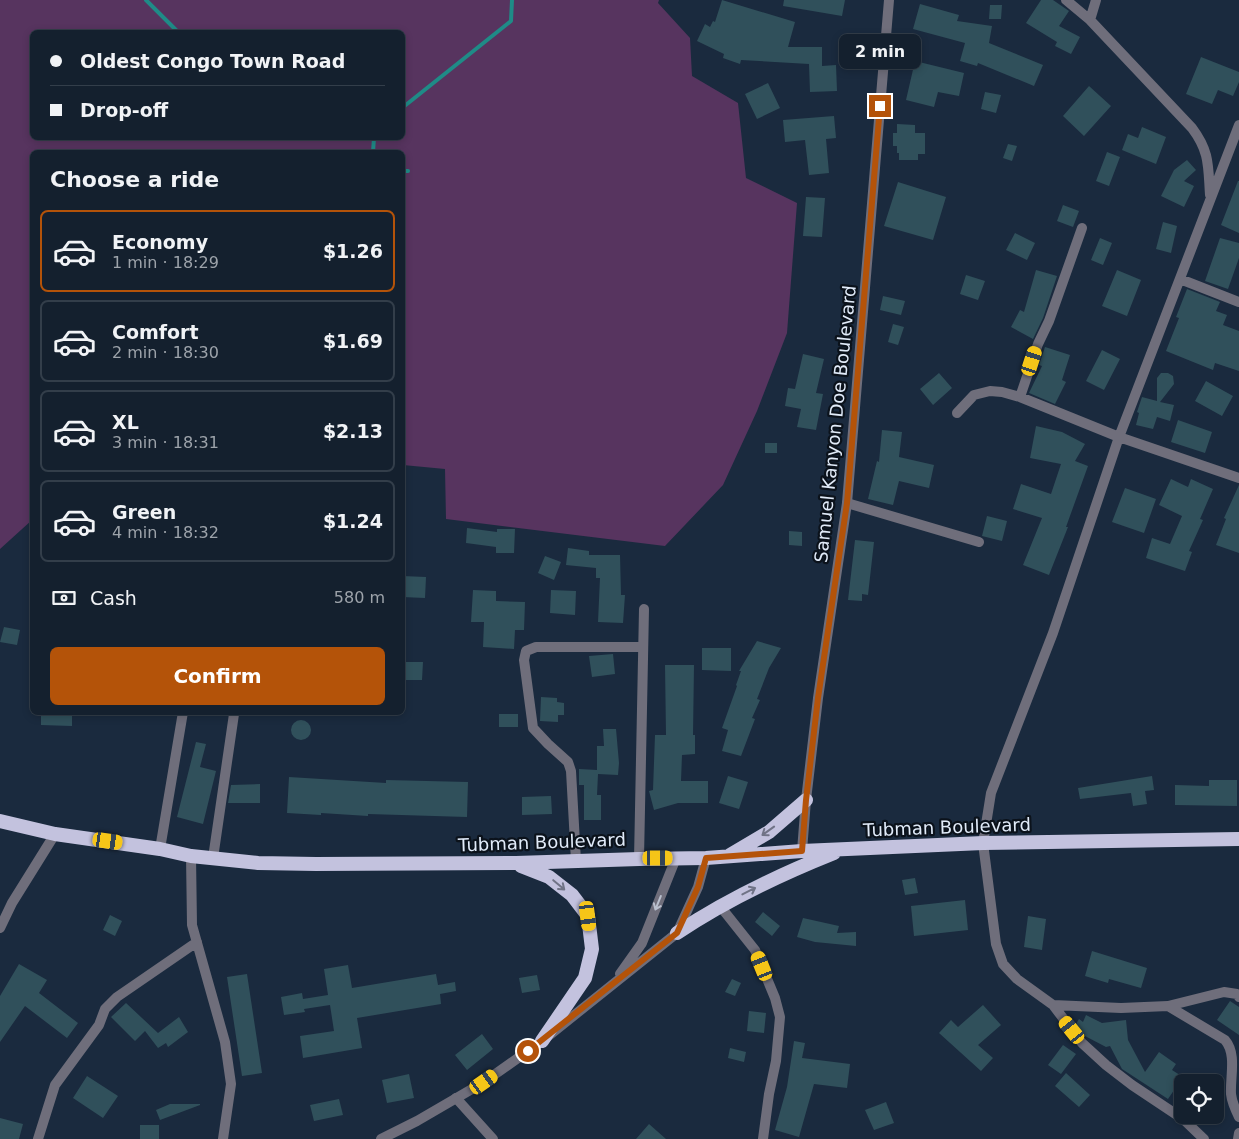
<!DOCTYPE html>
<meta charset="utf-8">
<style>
body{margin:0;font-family:"DejaVu Sans",sans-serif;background:#212d3a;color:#f1f3f6;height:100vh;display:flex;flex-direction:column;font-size:19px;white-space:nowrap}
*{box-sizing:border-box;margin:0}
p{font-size:16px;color:#9da3aa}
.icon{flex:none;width:28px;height:28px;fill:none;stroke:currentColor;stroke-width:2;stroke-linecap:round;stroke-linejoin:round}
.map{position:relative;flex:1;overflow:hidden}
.details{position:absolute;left:30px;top:150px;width:375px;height:565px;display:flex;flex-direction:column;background:#14202e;border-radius:8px;box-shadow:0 2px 8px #0003,0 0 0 1px #333e4a}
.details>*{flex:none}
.guide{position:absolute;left:30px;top:30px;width:375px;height:110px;border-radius:8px;box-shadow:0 2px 8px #0003,0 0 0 1px #333e4a;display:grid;align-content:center;height:110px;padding:0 20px;background:#14202e}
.buttons{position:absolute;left:1174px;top:1074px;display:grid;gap:10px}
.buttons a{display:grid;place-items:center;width:50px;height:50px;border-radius:8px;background:#14202e;box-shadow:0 2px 8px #0003,0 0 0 1px #333e4a;font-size:25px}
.end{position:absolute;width:22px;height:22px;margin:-11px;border:6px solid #b45309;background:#fff;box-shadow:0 0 0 2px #fff}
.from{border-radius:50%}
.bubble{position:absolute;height:35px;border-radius:8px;background:#14202e;box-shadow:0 2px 8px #0003,0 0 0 1px #333e4a;font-size:16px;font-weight:700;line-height:35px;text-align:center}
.car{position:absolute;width:15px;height:30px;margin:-15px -8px;border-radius:6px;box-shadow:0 0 4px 1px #0007;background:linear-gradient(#f5c518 24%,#345 0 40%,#f5c518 0 76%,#345 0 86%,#f5c518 0)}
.guide b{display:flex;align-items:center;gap:18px;height:48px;font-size:19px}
.guide b+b{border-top:1px solid #333e4a}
.guide i{width:12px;height:12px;background:#f1f3f6}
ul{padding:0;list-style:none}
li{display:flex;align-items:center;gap:15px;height:82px;margin:0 10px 8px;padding:0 10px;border:2px solid #333e4a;border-radius:8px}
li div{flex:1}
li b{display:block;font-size:19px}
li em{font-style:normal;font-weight:700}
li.active{border-color:#b45309}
li>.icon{width:45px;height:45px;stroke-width:1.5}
h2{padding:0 20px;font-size:22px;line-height:60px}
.pay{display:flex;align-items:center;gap:12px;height:55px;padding:0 20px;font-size:19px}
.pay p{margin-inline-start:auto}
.cta{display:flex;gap:10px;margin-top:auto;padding:10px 20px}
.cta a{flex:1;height:58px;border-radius:8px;background:#b45309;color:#fff;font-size:20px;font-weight:700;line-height:58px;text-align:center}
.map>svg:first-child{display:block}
.green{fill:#57345f;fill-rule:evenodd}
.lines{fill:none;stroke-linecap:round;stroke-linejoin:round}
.stream{stroke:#1f8b87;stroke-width:4}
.building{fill:#30505b}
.minor{stroke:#6f6e7b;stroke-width:10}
.tertiary{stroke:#6f6e7b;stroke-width:10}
.trunk{stroke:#c3c2de;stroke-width:14}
.oneway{stroke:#707386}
.oneway2{stroke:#b9bfcd}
.route{stroke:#b45309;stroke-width:6}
.labels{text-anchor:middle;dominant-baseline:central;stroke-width:4.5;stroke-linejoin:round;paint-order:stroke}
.street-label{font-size:18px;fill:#e1ebf9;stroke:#0b121b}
</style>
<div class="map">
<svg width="1239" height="1139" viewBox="0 0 1239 1139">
<rect width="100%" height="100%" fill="#1a2a3e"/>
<path class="green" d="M0,0H659L658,3L690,38L692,76L738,103L746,178L797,203L787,333L757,411L723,485L665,546L446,519L445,469L403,465L402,152H32V520L0,549ZM32,32H402V138H32Z"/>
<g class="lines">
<path class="stream" d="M146,0L177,31
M402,108L511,21L512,0
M373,152L374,138
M402,171H408"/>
</g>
<path class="building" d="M722,0L795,22L788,47H822V66L836,65L837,91L810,92L809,64L741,60L740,64L723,58L724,54L697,41L705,24L710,27L713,21L715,22Z
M784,0H845L842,16L783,6Z
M1041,0H1053L1069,11L1059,26L1080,37L1071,54L1055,46L1057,42L1026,23Z
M920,4L959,15L957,21L992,26L989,43L1043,65L1034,86L978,63L977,66L960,61L965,43L913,29Z
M990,5H1002L1001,19H989Z
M1201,57L1239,72V82L1233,96L1218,90L1212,104L1186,94Z
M915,61L964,73L959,96L938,92L934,107L906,100Z
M768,83L780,108L757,119L745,94Z
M1089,86L1111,106L1084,136L1063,116Z
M985,92L1001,95L996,113L981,109Z
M834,116L836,138L826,139L829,173L809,175L805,140L785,142L783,120Z
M897,124L915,125V133H925V154H918V160H899V153H897V146H893V133H897Z
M1142,127L1166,137L1156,164L1122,150L1128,134L1138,138Z
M1008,144L1017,146L1012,161L1003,158Z
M1107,152L1120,157L1109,186L1096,181Z
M1187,160L1196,170L1184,181L1194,186L1184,207L1161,196L1174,170Z
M1238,181H1239V233L1221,225Z
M898,182L946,197L933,240L884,226Z
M806,197L825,198L822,237L803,236Z
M1063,205L1079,211L1073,227L1057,221Z
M1163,222L1177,226L1171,253L1156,249Z
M1015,233L1035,243L1027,260L1006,250Z
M1100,238L1112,243L1103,265L1091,260Z
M1220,238L1239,243V258L1228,289L1205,281Z
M1036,270L1057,276L1043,318L1033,339L1011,327L1020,310L1024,312Z
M1117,270L1141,280L1127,316L1102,306Z
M966,275L985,281L978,300L960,294Z
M1187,289L1220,302L1216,311L1227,315L1223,325L1239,331V371L1215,363L1213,370L1166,351L1179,318L1176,317Z
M883,296L905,301L901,315L880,310Z
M893,324L904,327L898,345L888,342Z
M1045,347L1070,355L1062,380L1066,382L1055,404L1029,393L1042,366L1039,365Z
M1102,350L1120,359L1104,390L1086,381Z
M803,354L824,359L816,393L823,394L816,430L797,427L801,409L785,406L788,388L795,389Z
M939,373L952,388L933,405L920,389Z
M1161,373H1168L1173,376L1174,384L1160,402L1174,405L1170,421L1157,417L1153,429L1136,425L1139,413L1137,412L1142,397L1157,401V378Z
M1206,381L1233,396L1222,416L1195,401Z
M1178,420L1212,432L1205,453L1171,442Z
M1036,426L1062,432L1085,444L1075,461L1088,466L1066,527H1068L1049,575L1023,565L1042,518L1013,509L1021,484L1051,494L1061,464L1030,458Z
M882,430L902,432L899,457L934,465L929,488L899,481L893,505L868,499L877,461L879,462Z
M765,443H777V453H765Z
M1171,479L1188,487L1191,479L1213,489L1200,519L1203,520L1189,551L1192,552L1185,571L1146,558L1152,538L1170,544L1182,516L1159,505Z
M1239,485V553L1216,545L1226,519L1224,518Z
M1125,488L1156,499L1144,533L1112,522Z
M987,516L1007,521L1002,541L982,536Z
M467,528L497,532V529H515L514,553H496V547L466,543Z
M789,531L802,532V546L789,545Z
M855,540L874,542L868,595L862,594V601L848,600Z
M568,548L589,551V555H620L621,595H625L623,623L598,622L600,578H596V568L566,565Z
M545,556L561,562L554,580L538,573Z
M402,576L426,577L425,598L402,597Z
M473,590L496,591V601L525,602L524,630H515L514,649L483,647L484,622H471Z
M551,590L576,591L575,615L550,613Z
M4,627L20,630L17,645L0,642Z
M757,641L781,648L769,668L757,699L760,700L752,718L755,719L741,756L722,751L728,730L722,728L737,686L736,685L741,671H739Z
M702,648H731V671L702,670Z
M613,654L615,674L592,677L589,656Z
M402,662H423L422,680H402Z
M665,665H694L693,735H695V754L682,755L681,781H708V803H678L654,810L649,791L653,790L655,735H666Z
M541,697L557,698V702L564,703V715H558V722L540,721Z
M41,712H72V726L41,725Z
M499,714H518V727H499Z
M291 730a10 10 0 1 1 20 0a10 10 0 1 1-20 0Z
M603,729H616L619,763L618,775L598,774L597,795H601V820H584V785H579V769L597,770V746H604Z
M196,742L206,744L200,767L216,771L203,824L177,817Z
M728,776L748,782L739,809L719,803Z
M1152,776L1154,790L1145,791L1147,804L1133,806L1131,793L1080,799L1078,788Z
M289,777L386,783V780L468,782L467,817L368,814V816L321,813V815L287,813Z
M1209,780H1237V806L1175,805V785L1209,786Z
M260,784V803H228L231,785Z
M551,796L552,814L522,815V797Z
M915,878L918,893L905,895L902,880Z
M965,900L968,930L914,936L911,906Z
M763,912L780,926L772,936L755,922Z
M110,915L122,921L115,936L103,930Z
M1028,916L1046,919L1042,950L1024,947Z
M803,918L839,926L837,933L856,932V946L815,942L797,937Z
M1092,951L1147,968L1141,988L1109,979L1108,983L1085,976Z
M19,964L47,980L39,993L78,1023L67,1038L25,1006L0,1042V996Z
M348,965L352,988L436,974L438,985L455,982L456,991L440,994L441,1004L357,1018L362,1048L303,1058L300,1036L334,1031L330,1005L304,1009L305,1012L284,1015L281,997L302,993L303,999L328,995L324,969Z
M247,974L262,1073L242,1076L227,977Z
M537,975L540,990L522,993L519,978Z
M732,979L741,983L735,996L725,992Z
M1230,1001L1239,1007V1035L1217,1020Z
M126,1003L158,1033L179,1017L188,1032L168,1047L166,1043L158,1048L145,1031L135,1041L111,1017Z
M983,1005L1001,1025L978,1045L993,1058L981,1071L939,1033L951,1020L958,1027Z
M749,1011L766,1013L764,1033L747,1031Z
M1086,1015L1102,1023L1126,1020L1128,1040L1145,1072L1159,1052L1176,1064L1172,1070L1183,1077L1168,1099L1122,1069L1110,1046L1106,1047L1085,1036L1076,1024L1079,1019L1083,1022Z
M482,1034L493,1049L467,1070L455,1055Z
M794,1041L805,1043L802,1058L850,1064L847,1088L814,1084L799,1137L775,1130L787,1087Z
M1063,1045L1076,1054L1061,1074L1048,1065Z
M730,1048L746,1052L744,1062L728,1058Z
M1066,1073L1090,1095L1079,1107L1055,1086Z
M409,1074L414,1098L387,1103L382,1080Z
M87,1076L118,1096L103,1118L73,1098Z
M339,1099L343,1115L314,1121L310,1105Z
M886,1102L894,1123L874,1130L865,1110Z
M170,1104H200V1105L160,1120L156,1110Z
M0,1118L23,1124L19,1139H0Z
M649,1124L666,1139H636Z
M140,1125H159V1139H140Z"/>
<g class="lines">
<path class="minor" d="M1066,0L1090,20L1192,128C1210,152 1208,166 1210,195
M1090,20L1096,0
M1239,125L1119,437L1053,633L991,793L983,843L996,944L1003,964L1017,979L1053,1005L1121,1008L1168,1006L1224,992L1237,994L1239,997
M1180,279L1239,302
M1020,397L1038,344L1049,321L1082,228
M957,413L974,395L990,391L1002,392L1020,397L1119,437L1239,478
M847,503L979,542
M160,849L183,712
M191,856L192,925L225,1042L231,1084L223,1139
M213,858L234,714
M639,859L644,609
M576,861L571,771L568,762L548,744L533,728L524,660L526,651L536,647H643
M720,906L755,950L775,998L780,1017L776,1061L769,1094L763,1139
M0,928L12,903L55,834
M1053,1005L1082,1043L1106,1065L1132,1085L1183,1119L1204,1139
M1168,1006L1225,1040C1237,1054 1230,1077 1231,1094C1232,1103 1235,1109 1239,1117
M456,1098L493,1139
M38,1139L55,1085L99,1025L105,1009L117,997L197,942
M1238,1139L1239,1133"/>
<path class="tertiary" d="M802,851L806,800L818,698L847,503L889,0
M620,974L642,943L676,858
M381,1139L417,1121L484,1082L542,1041L677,933L698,887L706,858"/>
<path class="trunk" d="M0,821L55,834L160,849L191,856L258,863L316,864L516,863L639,859L706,858L802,851L983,843L1239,839
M730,855L769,832L806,800
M521,866L549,877L572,895L588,916L592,949L585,978L542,1041
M677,933C726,900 779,875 834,853"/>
</g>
<defs><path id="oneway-shaft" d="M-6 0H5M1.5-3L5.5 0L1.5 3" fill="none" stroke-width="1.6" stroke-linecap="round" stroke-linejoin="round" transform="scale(1.25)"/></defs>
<g class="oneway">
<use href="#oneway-shaft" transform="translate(768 831) rotate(144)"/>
<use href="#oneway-shaft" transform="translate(559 885) rotate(40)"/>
<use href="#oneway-shaft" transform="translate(749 891) rotate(-27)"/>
</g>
<use class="oneway2" href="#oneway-shaft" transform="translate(658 903) rotate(112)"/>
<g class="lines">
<path class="route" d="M528,1051L677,933L698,887L706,858L802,851L806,800L818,698L847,503L880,106"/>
</g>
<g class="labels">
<g class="street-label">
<text transform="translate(835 424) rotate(-84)">Samuel Kanyon Doe Boulevard</text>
<text transform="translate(947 827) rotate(-2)">Tubman Boulevard</text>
<text transform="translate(542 842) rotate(-2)">Tubman Boulevard</text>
</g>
</g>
</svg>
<div class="buttons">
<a><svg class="icon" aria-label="locate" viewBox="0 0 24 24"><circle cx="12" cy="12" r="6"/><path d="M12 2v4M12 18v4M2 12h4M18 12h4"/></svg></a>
</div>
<i class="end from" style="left:528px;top:1051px"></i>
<i class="end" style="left:880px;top:106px"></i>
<div class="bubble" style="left:839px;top:34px;width:82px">2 min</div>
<i class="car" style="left:1032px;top:361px;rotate:18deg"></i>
<i class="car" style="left:108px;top:841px;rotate:98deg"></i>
<i class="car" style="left:658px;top:858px;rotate:90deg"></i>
<i class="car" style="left:588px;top:916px;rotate:173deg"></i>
<i class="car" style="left:762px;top:966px;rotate:338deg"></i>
<i class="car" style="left:1072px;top:1030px;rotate:321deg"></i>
<i class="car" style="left:484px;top:1082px;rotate:55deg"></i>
<div class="guide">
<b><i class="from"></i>Oldest Congo Town Road</b>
<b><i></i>Drop-off</b>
</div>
<section class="details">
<h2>Choose a ride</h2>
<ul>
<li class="active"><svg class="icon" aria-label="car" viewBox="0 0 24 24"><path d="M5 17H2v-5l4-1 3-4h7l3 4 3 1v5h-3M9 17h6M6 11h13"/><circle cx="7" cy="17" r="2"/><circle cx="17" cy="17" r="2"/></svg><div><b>Economy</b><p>1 min · 18:29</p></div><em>$1.26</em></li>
<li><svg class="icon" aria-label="car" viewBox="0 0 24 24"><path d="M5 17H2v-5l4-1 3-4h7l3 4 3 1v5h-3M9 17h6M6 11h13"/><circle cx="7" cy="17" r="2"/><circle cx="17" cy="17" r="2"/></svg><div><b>Comfort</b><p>2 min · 18:30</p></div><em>$1.69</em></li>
<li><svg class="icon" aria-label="car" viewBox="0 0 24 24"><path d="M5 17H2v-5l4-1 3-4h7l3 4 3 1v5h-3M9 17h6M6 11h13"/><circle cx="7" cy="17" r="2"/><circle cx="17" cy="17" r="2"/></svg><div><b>XL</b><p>3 min · 18:31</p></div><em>$2.13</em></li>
<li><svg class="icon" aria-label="car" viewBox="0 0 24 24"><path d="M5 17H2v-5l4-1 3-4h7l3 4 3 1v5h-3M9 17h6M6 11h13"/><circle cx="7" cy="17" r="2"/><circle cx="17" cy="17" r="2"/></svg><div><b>Green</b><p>4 min · 18:32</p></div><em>$1.24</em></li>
</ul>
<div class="pay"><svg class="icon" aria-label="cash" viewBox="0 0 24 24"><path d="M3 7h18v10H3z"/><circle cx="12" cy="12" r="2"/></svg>Cash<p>580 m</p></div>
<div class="cta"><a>Confirm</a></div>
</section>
</div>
